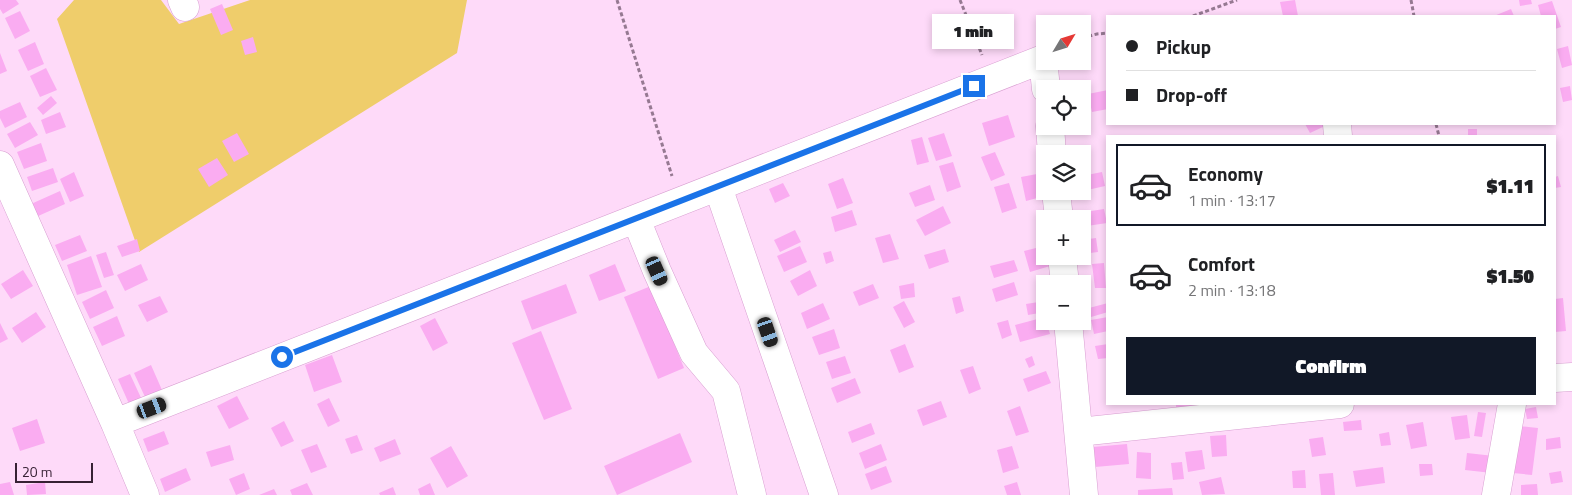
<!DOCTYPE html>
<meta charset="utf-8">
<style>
body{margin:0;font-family:"Titillium Web",sans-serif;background:#f6f6f6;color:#202124;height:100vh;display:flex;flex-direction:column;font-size:19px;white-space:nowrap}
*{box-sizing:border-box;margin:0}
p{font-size:16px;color:#757577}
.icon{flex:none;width:28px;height:28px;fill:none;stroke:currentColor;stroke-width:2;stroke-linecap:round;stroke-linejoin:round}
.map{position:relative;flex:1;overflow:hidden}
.side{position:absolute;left:1106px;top:135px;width:450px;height:270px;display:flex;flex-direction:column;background:#fff;border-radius:0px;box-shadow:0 2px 8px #0003}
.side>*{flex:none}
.guide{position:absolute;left:1106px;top:15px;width:450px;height:110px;border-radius:0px;box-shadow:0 2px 8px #0003;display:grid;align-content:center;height:110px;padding:0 20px;background:#fff}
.needle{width:32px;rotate:52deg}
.tools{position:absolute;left:1036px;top:15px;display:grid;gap:10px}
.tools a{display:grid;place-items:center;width:55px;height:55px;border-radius:0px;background:#fff;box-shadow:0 2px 8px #0003;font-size:25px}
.scale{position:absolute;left:15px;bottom:12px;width:78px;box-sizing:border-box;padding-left:5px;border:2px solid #372134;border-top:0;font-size:14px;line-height:18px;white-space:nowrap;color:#372134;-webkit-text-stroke:4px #fedaf9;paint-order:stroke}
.end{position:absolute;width:22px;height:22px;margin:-11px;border:6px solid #1a73e8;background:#fff;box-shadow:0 0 0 2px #fff}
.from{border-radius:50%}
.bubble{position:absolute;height:35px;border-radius:0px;background:#fff;box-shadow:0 2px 8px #0003;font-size:16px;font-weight:800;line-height:35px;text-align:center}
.car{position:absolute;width:15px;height:30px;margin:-15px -8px;border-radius:6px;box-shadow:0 0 4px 1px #0007;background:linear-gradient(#222 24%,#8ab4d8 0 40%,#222 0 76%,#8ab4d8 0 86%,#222 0)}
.guide b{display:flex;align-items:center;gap:18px;height:48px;font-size:19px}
.guide b+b{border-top:1px solid #e0e0e0}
.guide i{width:12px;height:12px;background:#202124}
ul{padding:9px 0 0;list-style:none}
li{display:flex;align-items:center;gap:15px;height:82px;margin:0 10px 8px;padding:0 10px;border:2px solid transparent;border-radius:0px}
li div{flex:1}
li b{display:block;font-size:19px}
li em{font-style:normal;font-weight:800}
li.selected{border-color:#111827}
li>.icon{width:45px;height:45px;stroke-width:1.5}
.primary-button{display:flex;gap:10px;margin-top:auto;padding:10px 20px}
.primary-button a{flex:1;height:58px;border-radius:0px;background:#111827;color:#fff;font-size:20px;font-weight:800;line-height:58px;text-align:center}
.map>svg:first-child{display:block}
.green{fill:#efcd6b}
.building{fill:#faacf1}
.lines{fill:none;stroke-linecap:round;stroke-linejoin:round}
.street-casing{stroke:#d89fd1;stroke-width:29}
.path{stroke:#967992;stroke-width:3;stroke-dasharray:4 2.5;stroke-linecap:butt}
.street{stroke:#fff;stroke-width:28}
.route{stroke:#1a73e8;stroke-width:6}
</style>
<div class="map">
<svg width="1572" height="495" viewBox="0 0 1572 495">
<rect width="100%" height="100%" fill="#fedaf9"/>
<path class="green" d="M74,0H161L179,24L250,0H467L457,53L139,252L57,19Z"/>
<path class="building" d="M0,0H16L19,4L3,14L0,9Z
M1295,0L1298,16H1283L1280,2Z
M1519,0H1531L1532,4L1520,6Z
M1552,1L1561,27L1555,29V16H1541L1538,5Z
M222,4L233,30L221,35L210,9Z
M1511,9L1514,16H1494Z
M20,11L30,31L15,39L5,18Z
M253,37L257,52L245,55L241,41Z
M35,42L44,64L28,71L18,50Z
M1568,46L1572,65L1562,68L1557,49Z
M0,53L7,71L0,74Z
M46,68L57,90L40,97L30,76Z
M1570,86L1572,100L1563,102L1560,88Z
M1108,90V109L1092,112L1088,94Z
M51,96L57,103L43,115L37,108Z
M20,102L27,117L5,128L0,118V111Z
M60,112L66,127L46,134L41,120Z
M1008,115L1015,137L989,146L982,123Z
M30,122L38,135L15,148L7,134Z
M1305,124H1323L1325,126L1310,133Z
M1468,129H1477V136H1468Z
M237,133L249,154L234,162L222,141Z
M944,133L952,156L936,161L928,138Z
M922,137L929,162L917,165L911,140Z
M41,143L47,161L24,169L17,152Z
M995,152L1005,175L991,181L981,157Z
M217,158L228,175L209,187L198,169Z
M953,162L961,187L947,192L939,166Z
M53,168L58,182L32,191L27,177Z
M74,172L84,196L70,202L60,179Z
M1102,172L1105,186L1083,191L1082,176Z
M1037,174L1041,197L1026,201L1021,177Z
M1558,176L1561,187L1555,188V177Z
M843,178L853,203L837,209L828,184Z
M783,183L790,196L775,203L769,189Z
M1009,183L1017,208L1002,213L994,187Z
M930,185L935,200L915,207L909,193Z
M60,191L65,204L36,217L31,204Z
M943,206L951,223L925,236L916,220Z
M1104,209L1107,223L1087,226L1085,212Z
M852,210L857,225L835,232L831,217Z
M795,230L801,242L780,252L774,240Z
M890,234L899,259L883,263L875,238Z
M80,235L87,251L62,261L55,245Z
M1096,238L1098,252L1082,254V240Z
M137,239L140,251L122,257L117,246Z
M800,246L807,262L784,272L777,256Z
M1044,246L1045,256H1047L1050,266L1030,272L1024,251Z
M945,249L949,262L929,269L924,255Z
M831,251L834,261L826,264L823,253Z
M106,252L114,275L104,278L96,255Z
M91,256L102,287L77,295L67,265Z
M1014,260L1018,271L994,278L990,266Z
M1104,263L1106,288H1095L1092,264Z
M141,264L148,280L125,291L117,275Z
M615,264L626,291L599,301L589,275Z
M23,270L33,286L11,299L1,284Z
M810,270L817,286L798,296L790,281Z
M1014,282L1018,295L996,302L992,289Z
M914,283L915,297L901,299L899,286Z
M566,284L577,313L532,330L521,301Z
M873,284L879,298L859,306L853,292Z
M651,286L684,368L658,379L624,297Z
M106,290L114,308L90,319L82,302Z
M160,296L168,312L147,322L138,305Z
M960,296L964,311L956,314L952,298Z
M1563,298L1566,331L1555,332V299Z
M904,301L915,322L904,328L893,307Z
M1045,301V312L1028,315L1026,304Z
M823,303L830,319L807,329L801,313Z
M1108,303V312L1091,317L1089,308Z
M36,312L46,327L22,343L12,328Z
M117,316L125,336L102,346L93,327Z
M1045,317V321H1046L1050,334L1020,342L1015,325Z
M1108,317V331L1094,334L1091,320Z
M435,318L448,343L433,351L420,326Z
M1008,320L1012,335L1002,339L997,323Z
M0,323L8,339L0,343Z
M834,329L840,348L819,355L812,337Z
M541,331L572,409L544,420L512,343Z
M905,344L914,367L899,373L890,350Z
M1108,344V358L1098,359L1095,346Z
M332,355L342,382L314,392L305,365Z
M845,356L851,373L832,379L826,362Z
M1032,356L1035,365L1029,368L1025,359Z
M151,365L162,390L145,397L134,373Z
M973,366L981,389L969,394L960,370Z
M1046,371L1051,383L1028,392L1023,379Z
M130,374L142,400L130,406L118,379Z
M855,378L861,393L837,403L831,388Z
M237,396L249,419L229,429L217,406Z
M329,398L340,421L328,427L317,404Z
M941,401L947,417L923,426L917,410Z
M1176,404H1194V413L1176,412Z
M1020,406L1029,432L1016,436L1007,411Z
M1536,407L1538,418L1527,419L1525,409Z
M1478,412L1486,413L1482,437L1474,436Z
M1467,415L1470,438L1455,440L1451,417Z
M37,419L45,443L20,451L12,428Z
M1361,420L1362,430L1344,431L1343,422Z
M284,421L294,441L281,447L271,428Z
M1423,422L1427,446L1411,449L1406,425Z
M871,423L875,434L852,443L848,432Z
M1518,426L1538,428L1532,475L1513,473Z
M164,431L169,444L148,452L143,439Z
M1389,432L1391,445L1381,446L1379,434Z
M680,433L692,462L617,495L604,466Z
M357,435L363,450L351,454L345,439Z
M1226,435L1227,456L1212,457L1210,436Z
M1323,437L1326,455L1312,457L1309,439Z
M1560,437L1561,448L1546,450V439Z
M395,439L401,454L380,462L374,448Z
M317,444L327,467L311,473L301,450Z
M881,444L887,460L865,469L859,453Z
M1127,444L1129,464L1095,467L1093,447Z
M230,445L234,460L211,467L206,452Z
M451,446L468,476L447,488L430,458Z
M1012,446L1019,468L1003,473L997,450Z
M1202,450L1205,469L1188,472L1185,452Z
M1137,452L1151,453V479L1136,478Z
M1467,453L1494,456L1492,473L1465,470Z
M1182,462L1184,479L1173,480L1171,463Z
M1419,464H1432L1433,475L1420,476Z
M886,466L892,482L871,490L865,474Z
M1383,467L1385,483L1356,487L1353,471Z
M186,468L191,480L165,492L160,479Z
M1305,470L1306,488H1293L1292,471Z
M1561,471L1563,482L1551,484L1549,473Z
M244,473L250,489L236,495L229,479Z
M1333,473L1335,495H1321L1319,474Z
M1221,477L1225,494L1202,495L1199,482Z
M10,482L14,495H0V484Z
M45,482L46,494L27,495L26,485Z
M1017,482L1021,495H1007L1004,486Z
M307,483L313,495H292L290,490Z
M430,483L435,495H420L418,489Z
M1537,484L1538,495H1521V485Z
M393,487L396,495H380L379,493Z
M1172,488L1173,495H1138V490Z
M274,489L277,495H259Z"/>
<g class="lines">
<defs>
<path id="street" d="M182,0L185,7
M1337,124L1338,136
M1050,126L1052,154
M0,165L115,423L145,495
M718,187L824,495
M1056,191L1059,219
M636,219L657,271L694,353L726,391L752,495
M1062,256L1065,284
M1068,321L1084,495
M1555,378L1572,377
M115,423L1043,59L1046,89
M1079,432L1340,404
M1496,495L1512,404"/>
</defs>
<use href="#street" class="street-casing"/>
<path class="path" d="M617,0L672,176
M960,0L982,55
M1411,0L1414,16
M1193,16L1237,0
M1082,38L1097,34L1108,33
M1436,124L1439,136"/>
<use href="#street" class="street"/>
</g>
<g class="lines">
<path class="route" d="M282,357L974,86"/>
</g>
</svg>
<div class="tools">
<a><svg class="needle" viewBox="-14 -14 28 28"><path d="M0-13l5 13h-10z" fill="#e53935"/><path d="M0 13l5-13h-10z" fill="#757577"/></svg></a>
<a><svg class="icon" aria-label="locate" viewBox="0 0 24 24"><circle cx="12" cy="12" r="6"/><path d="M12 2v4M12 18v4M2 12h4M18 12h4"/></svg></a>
<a><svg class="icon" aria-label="layers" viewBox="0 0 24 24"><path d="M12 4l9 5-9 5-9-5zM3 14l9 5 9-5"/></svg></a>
<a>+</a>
<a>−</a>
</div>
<div class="scale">20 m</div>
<i class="end from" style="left:282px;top:357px"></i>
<i class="end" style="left:974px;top:86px"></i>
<div class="bubble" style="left:932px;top:14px;width:82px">1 min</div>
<i class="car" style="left:657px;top:271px;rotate:156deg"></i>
<i class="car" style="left:768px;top:332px;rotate:161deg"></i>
<i class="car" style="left:152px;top:408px;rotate:69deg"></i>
<div class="guide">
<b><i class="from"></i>Pickup</b>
<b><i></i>Drop-off</b>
</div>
<section class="side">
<ul>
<li class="selected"><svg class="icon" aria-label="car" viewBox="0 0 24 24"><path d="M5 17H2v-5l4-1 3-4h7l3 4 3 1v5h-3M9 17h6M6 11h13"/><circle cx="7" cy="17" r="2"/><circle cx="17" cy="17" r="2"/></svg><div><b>Economy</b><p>1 min · 13:17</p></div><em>$1.11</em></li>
<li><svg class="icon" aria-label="car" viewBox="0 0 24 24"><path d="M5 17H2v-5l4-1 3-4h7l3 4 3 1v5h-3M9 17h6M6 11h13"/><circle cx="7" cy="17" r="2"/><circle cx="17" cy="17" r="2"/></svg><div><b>Comfort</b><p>2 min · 13:18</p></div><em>$1.50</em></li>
</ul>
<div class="primary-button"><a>Confirm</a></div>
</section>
</div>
